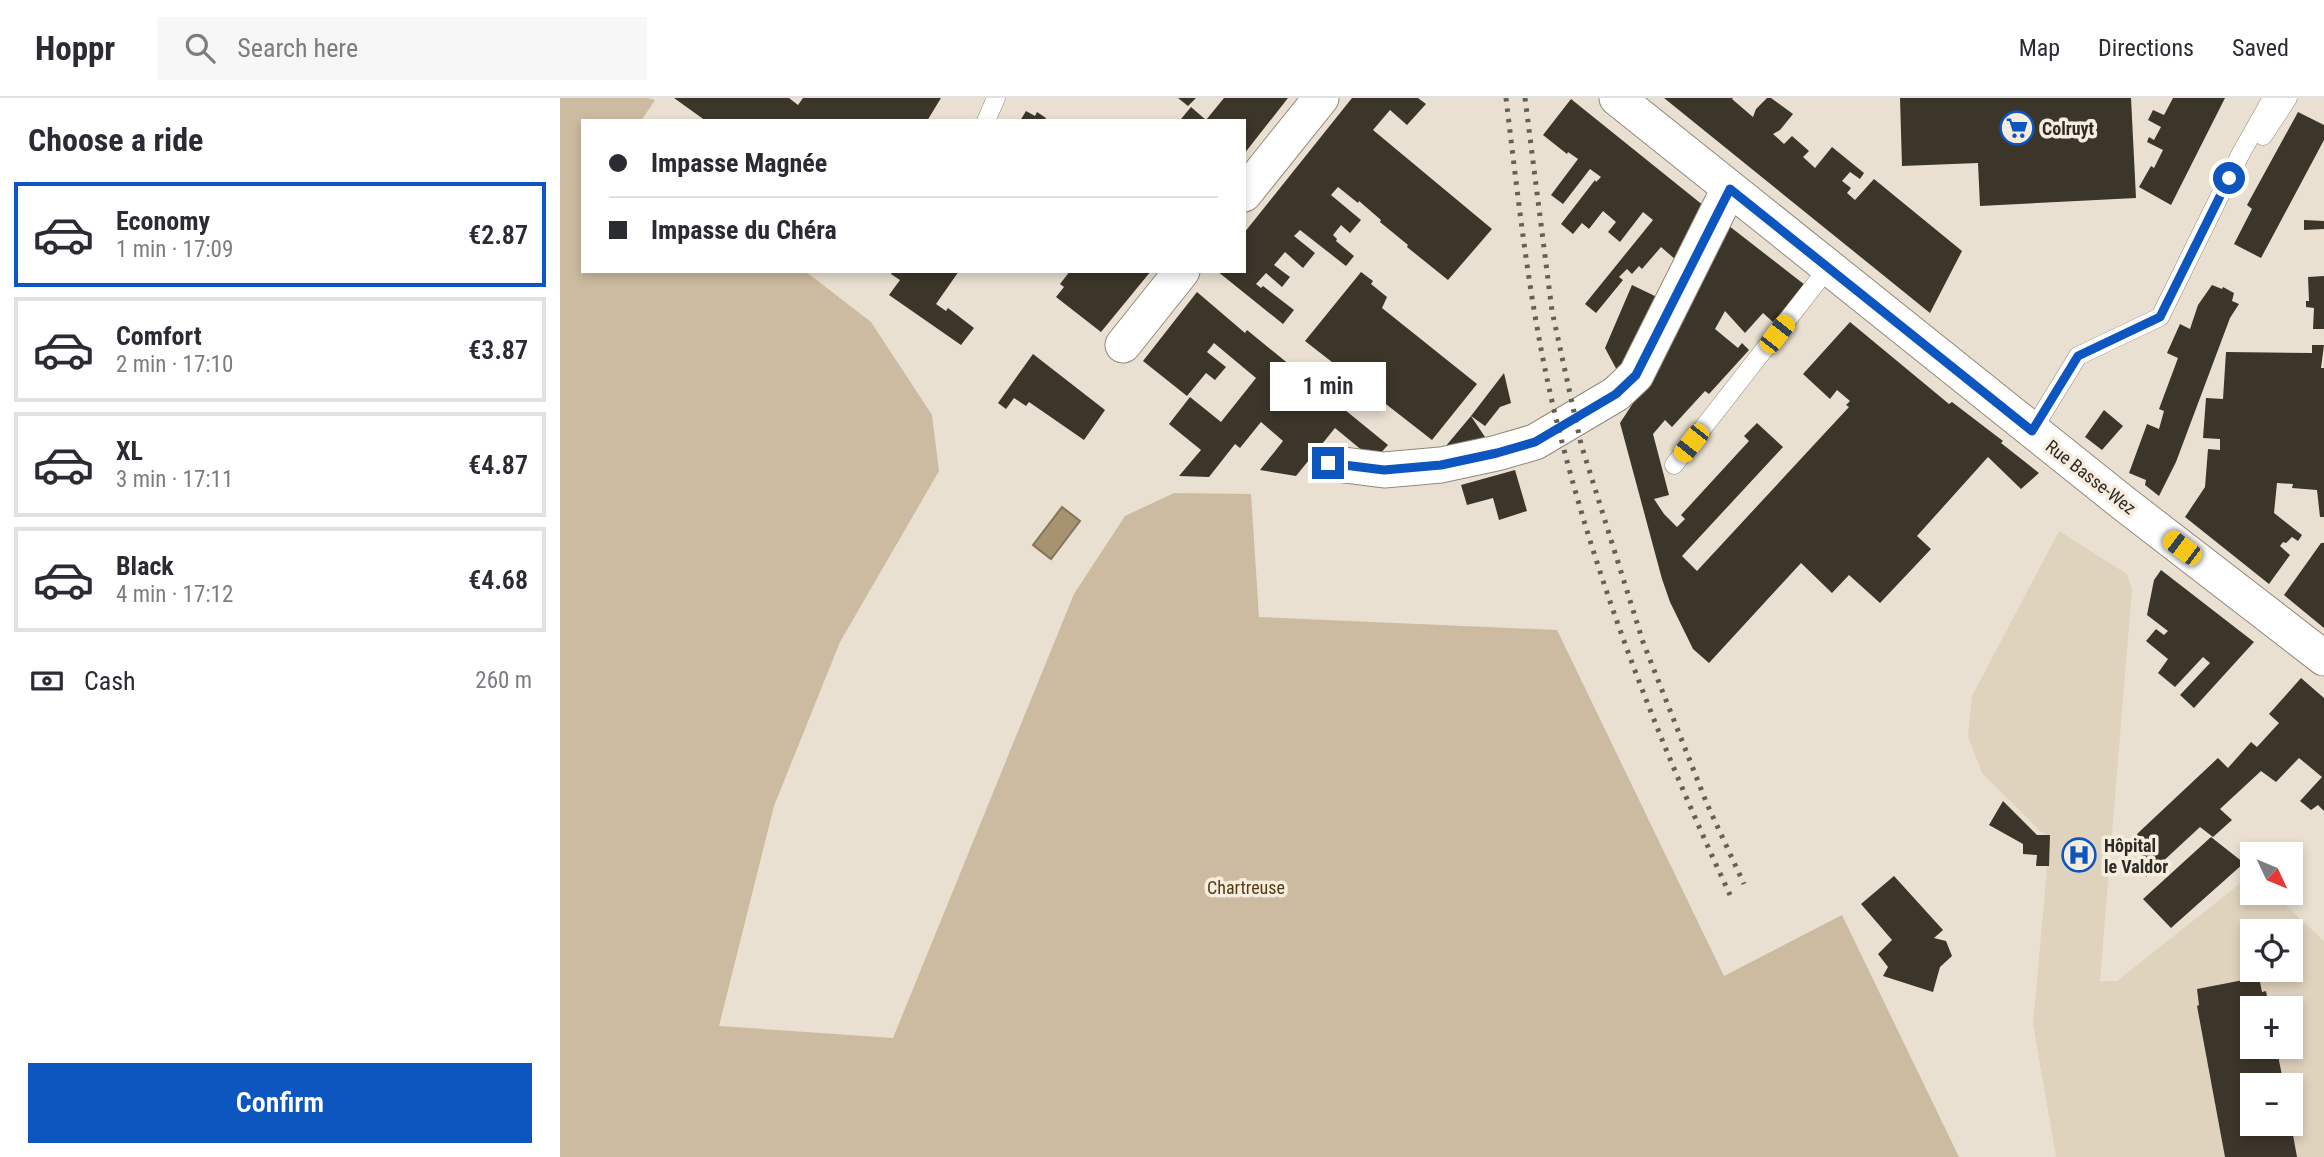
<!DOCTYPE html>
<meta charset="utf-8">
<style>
body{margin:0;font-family:"Roboto Condensed",sans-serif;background:#f7f7f7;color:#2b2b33;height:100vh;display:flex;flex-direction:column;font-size:26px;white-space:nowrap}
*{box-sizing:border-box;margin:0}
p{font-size:23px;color:#7c7c81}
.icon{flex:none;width:38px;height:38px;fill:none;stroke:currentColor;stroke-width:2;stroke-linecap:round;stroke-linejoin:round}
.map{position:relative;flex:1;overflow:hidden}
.panel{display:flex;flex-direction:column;background:#fff;width:560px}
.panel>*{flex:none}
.banner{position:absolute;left:21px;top:21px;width:665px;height:154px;border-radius:0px;box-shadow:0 4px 10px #0003;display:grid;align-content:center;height:154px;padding:0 28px;background:#fff}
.needle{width:46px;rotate:134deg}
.controls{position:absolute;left:1680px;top:744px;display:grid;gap:14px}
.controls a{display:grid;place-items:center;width:63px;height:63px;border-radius:0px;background:#fff;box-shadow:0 4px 10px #0003;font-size:35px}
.end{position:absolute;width:32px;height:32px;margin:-16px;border:9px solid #0d55bf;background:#fff;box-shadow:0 0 0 4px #fff}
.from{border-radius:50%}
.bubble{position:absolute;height:49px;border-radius:0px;background:#fff;box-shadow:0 4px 10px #0003;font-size:23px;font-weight:600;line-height:49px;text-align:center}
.car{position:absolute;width:21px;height:42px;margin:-21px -10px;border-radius:9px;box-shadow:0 0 5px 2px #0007;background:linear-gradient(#f5c518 24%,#345 0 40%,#f5c518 0 76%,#345 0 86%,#f5c518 0)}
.banner b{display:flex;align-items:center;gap:24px;height:66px;font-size:26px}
.banner b+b{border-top:2px solid #e1e1e2}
.banner i{width:18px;height:18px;background:#2b2b33}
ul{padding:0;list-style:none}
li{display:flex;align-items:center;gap:21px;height:105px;margin:0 14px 10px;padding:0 14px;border:4px solid #e1e1e2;border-radius:0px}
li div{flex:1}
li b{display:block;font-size:26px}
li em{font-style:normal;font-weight:600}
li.on{border-color:#0d55bf}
li>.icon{width:63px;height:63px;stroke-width:1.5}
h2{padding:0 28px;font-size:32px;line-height:84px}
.pay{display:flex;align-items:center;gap:18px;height:77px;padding:0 28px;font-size:26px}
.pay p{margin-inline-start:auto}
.cta{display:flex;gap:14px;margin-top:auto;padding:14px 28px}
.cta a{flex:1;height:80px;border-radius:0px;background:#0d55bf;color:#fff;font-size:28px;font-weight:600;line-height:80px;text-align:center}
header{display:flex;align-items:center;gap:42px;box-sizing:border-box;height:98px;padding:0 35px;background:#fff;border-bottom:2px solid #e1e1e2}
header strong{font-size:33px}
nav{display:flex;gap:38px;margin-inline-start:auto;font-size:24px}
.search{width:490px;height:63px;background:#f7f7f7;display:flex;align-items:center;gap:18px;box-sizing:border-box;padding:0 24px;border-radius:0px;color:#7c7c81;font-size:26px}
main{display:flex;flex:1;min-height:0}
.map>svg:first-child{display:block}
.built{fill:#e0d3be;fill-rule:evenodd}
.green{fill:#ccbba0}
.water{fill:#a89371;stroke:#83745a;stroke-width:2}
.building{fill:#3c352a}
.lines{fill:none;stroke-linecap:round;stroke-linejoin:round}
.service-casing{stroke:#91887b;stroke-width:19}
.minor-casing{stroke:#91887b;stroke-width:37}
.service{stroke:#fff;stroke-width:18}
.minor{stroke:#fff;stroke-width:35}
.rail{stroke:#655f58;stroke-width:5;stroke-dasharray:3.5 7;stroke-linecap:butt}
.route{stroke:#0d55bf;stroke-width:9}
.labels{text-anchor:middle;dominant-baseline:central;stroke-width:7;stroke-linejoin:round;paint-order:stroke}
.poi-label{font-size:18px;font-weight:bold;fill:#2e2a25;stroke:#f6eddf;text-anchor:start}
.street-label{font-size:18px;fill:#2e2a25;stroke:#f6eddf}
.park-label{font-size:18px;fill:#523b0e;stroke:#f6eddf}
</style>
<header>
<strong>Hoppr</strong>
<div class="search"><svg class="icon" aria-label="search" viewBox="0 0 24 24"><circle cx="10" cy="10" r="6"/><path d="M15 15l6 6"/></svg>Search here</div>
<nav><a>Map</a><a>Directions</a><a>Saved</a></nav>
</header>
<main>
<section class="panel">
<h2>Choose a ride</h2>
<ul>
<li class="on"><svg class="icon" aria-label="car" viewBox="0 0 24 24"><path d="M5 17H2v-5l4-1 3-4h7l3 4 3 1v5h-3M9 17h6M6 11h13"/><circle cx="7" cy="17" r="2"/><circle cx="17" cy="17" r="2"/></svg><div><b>Economy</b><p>1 min · 17:09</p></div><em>€2.87</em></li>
<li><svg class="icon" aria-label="car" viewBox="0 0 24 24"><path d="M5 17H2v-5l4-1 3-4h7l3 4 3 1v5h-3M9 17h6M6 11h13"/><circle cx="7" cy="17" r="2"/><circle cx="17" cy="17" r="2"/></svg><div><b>Comfort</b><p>2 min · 17:10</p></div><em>€3.87</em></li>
<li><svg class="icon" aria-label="car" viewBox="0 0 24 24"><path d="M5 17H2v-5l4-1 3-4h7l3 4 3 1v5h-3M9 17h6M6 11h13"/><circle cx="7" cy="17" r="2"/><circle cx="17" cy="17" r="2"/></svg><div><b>XL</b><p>3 min · 17:11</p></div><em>€4.87</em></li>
<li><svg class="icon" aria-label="car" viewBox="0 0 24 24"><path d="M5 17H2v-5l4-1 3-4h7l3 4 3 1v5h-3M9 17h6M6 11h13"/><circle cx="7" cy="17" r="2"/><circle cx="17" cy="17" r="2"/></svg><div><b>Black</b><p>4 min · 17:12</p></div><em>€4.68</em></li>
</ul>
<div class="pay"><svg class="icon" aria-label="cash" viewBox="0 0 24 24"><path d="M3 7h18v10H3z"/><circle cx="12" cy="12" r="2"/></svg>Cash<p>260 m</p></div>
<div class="cta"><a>Confirm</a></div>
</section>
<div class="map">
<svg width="1764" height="1059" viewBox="0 0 1764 1059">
<rect width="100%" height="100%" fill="#e9e0d2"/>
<path class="built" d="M1499,433L1567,476L1572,491L1540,883H1557L1692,776V794L1713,795L1764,843V1059H1496L1473,926L1490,738L1481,734L1422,675L1408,639L1412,598ZM1692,833H1731V872H1692ZM1692,910H1731V948H1692ZM1692,987H1731V1026H1692Z"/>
<path class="green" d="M0,0H87L95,2L81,23H23V173H245L311,224L372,317L379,373L280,544L214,708L159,928L333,940L514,496L565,418L614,395L691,396L699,519L997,532L1164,878L1282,817L1399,1059H0Z"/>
<path class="water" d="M502,409L520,423L491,461L473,447Z"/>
<path class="building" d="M114,0H229L238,7L243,0H381L367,23H146Z
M618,0H636L628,8Z
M664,0H728L684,56V23H623L621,21L631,9L646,22Z
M792,0H858L866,6L847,27L830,12L813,32L932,131L888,182L847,149L848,147L820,124L821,122L799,103L798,105L778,89L771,97L801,122L790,135L781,127L773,137L777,141L776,143L794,158L786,168L740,132L734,138L755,155L743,170L725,154L714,167L730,179L722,189L706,175L696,186L701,190L703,188L734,212L723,226L657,173H684V135Z
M1104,0H1173L1172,1L1193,19L1196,11L1207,0H1211L1233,16L1220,32L1213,36L1224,46L1232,38L1249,53L1243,59L1255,70L1272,49L1304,75L1300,81L1290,74L1282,83L1291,90L1287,95L1295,102L1314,81L1402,153L1370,215Z
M1340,0H1571L1576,100L1420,108L1418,65L1342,68Z
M1613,0H1665L1611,107L1579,89L1591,68L1594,70L1603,52L1587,44L1589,39L1594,42L1601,29L1588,22L1593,12L1604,17Z
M1011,1L1144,108L1116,162L1101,149L1082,171L1079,168L1072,176L1067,171L1059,179L1063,182L1036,215L1025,206L1093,122L1083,114L1060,144L1048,134L1056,124L1043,113L1029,131L1022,125L1013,136L1001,126L1035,82L1036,84L1041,79L1030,71L1003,106L991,97L1018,61L1008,54L1007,56L983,37Z
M466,13L475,18L477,14L486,20L484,23H460Z
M1738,14L1764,27V42L1701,160L1674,146L1692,111L1687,107Z
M1744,122L1764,123V131L1744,132Z
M1164,124L1245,187L1213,224L1203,215L1185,235L1165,213L1155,231L1178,250L1182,245L1189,252L1149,296L1145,293L1112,329L1105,322L1093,336L1109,397L1094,401L1104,416L1117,429L1125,421L1121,417L1189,343L1184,338L1197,325L1223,349L1122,458L1137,473L1289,309L1286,307L1290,303L1277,292L1270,301L1243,276L1290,224L1389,306L1392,304L1443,343L1441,345L1479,375L1461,391L1428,359L1357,438L1371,451L1320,505L1289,477L1272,495L1241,465L1149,565L1133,551L1110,504L1102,481L1060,325L1077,299Z
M333,173H399L376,206L386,213L388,210L414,230L401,247L329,197L340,182L331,176Z
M510,173H591L541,234L496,199L504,189L500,186Z
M801,174L813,183L811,186L827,199L822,210L917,286L872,342L745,243Z
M1764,178V231H1753L1754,210L1746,209V203H1749L1748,179Z
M1072,187L1099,200L1059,276L1045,250Z
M1652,187L1662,191L1663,189L1674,195L1672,203L1679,206L1670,220L1616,364L1599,398L1585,387L1586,382L1569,375L1587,326L1599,331L1604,313L1599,311L1618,260L1607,255L1620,226L1630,231L1638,207Z
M637,194L685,235L687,232L828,347L818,358L810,359L775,330L736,378L700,372L723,343L701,324L680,350L675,346L649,379L619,378L641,352L609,326L630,299L661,324L696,280L654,245L647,254L666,269L655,282L646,275L627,298L583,263Z
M1752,247H1764L1761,270H1764V419H1760L1757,392L1732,390L1733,386L1717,385L1714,415L1742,437L1738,443L1732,439L1726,445L1723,444L1720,448L1730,457L1709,486L1625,419L1645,389L1648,351L1660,352V341L1643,340L1646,300L1663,301L1666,254L1752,255Z
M473,256L545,312L524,342L469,304L466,308L454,300L446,311L438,305Z
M944,275L951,305L940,309L925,328L911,318Z
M1544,312L1563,328L1542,352L1525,339Z
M911,318L931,348L885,349Z
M955,372L967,413L939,422L933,400L907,407L901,387Z
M1761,445H1764V530L1724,497Z
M1601,472L1694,544L1634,610L1620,597L1650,565L1643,559L1615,589L1598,575L1608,561L1586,543L1596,531L1604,537L1608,533L1587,517L1594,482Z
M1741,580L1764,600V713L1758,707L1751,712L1740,703L1762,679L1739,660L1716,684L1701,673L1660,711L1672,722L1653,739L1640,729L1586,779L1577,736L1658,660L1668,670L1691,644L1697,649L1719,625L1709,616Z
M1443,703L1477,737H1490L1489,768H1476L1477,757L1463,756V746L1429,727Z
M1651,739L1684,765L1611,830L1583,801Z
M1334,778L1383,832L1374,840L1386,843L1392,858L1380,869L1373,894L1323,878L1328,869L1318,856L1332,842L1301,806Z
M1699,879L1702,894L1706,893L1709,910H1692V948H1716L1724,987H1692V1026H1731L1737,1059H1665L1637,908L1639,907L1637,891Z"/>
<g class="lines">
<defs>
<path id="service" d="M426,23L436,0
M1703,38L1728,0
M1472,333L1518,258L1600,219L1680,57L1712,0
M1114,367L1268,170"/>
<path id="minor" d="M1057,0L1562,404L1764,560
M684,96L761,0
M563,247L622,173
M768,365L824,372L881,367L937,355L975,344L1056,296L1076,277L1169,91"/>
</defs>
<use href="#service" class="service-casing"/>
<use href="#minor" class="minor-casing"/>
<use href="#service" class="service"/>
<use href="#minor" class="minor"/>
<path class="rail" d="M946,0C959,107 970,214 996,320C1036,485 1099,644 1170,797
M965,0L992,213L1021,346L1083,544L1147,706L1184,786"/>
</g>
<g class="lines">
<path class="route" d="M768,365L824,372L881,367L937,355L975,344L1056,296L1076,277L1170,91L1472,333L1518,258L1600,219L1669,80"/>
</g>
<defs>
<symbol id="supermarket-ring" viewBox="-11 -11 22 22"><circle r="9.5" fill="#f6eddf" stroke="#0d55bf" stroke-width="1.5"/><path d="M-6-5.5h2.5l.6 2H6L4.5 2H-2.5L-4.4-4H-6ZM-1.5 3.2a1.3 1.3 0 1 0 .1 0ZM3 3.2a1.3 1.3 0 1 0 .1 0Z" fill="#0d55bf"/></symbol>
<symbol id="hospital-ring" viewBox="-11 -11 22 22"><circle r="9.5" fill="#f6eddf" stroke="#0d55bf" stroke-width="1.5"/><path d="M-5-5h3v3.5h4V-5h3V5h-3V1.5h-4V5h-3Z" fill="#0d55bf"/></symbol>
</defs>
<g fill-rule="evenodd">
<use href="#supermarket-ring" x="1438" y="11" width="38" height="38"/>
<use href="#hospital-ring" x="1500" y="738" width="38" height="38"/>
</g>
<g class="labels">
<g class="poi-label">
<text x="1482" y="30">Colruyt</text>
<text x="1544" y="747">Hôpital<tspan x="1544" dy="21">le Valdor</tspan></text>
</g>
<g class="street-label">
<text transform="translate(1531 379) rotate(38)">Rue Basse-Wez</text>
</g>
<g class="park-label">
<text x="686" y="789">Chartreuse</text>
</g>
</g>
</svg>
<div class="controls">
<a><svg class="needle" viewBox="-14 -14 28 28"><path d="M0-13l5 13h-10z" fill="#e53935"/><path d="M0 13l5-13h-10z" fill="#7c7c81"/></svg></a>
<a><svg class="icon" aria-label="locate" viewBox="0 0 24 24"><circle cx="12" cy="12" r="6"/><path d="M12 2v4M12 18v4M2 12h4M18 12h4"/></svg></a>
<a>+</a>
<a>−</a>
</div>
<i class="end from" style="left:1669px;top:80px"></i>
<i class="end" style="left:768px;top:365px"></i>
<div class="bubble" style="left:710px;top:264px;width:116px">1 min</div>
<i class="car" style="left:1217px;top:236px;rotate:38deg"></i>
<i class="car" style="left:1131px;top:345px;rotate:218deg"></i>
<i class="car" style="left:1622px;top:450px;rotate:307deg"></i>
<div class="banner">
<b><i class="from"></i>Impasse Magnée</b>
<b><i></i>Impasse du Chéra</b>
</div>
</div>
</main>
